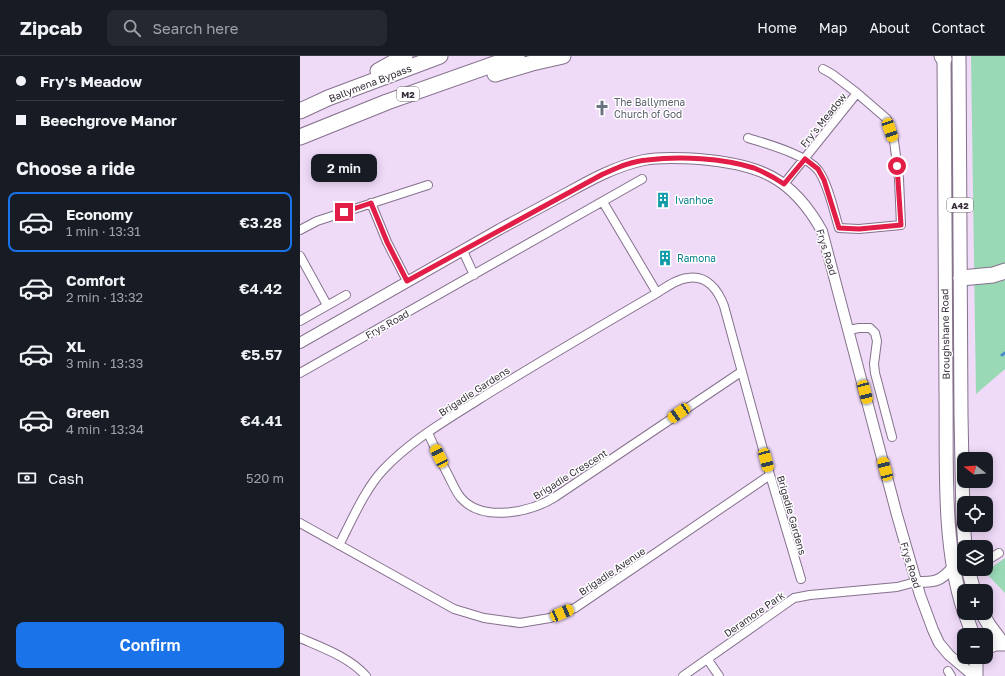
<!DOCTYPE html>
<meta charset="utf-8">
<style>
body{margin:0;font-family:"Golos Text",sans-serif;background:#242831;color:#f1f3f6;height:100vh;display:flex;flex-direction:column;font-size:15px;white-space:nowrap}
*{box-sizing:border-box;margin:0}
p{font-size:13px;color:#9ea1a6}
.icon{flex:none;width:22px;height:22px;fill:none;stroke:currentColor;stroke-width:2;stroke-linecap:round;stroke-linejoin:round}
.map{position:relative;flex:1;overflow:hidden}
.sheet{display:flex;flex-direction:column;background:#171b24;width:300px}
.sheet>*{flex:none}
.hud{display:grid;align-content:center;height:88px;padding:0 16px;background:#171b24}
.needle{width:26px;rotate:287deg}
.controls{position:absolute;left:657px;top:396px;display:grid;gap:8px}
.controls a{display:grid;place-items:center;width:36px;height:36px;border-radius:8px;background:#171b24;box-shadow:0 2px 10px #0003;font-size:20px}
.end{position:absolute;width:18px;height:18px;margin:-9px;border:5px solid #e11d48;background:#fff;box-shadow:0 0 0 2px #fff}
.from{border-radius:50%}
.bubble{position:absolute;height:28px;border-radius:8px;background:#171b24;box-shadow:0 2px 10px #0003;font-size:13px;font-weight:600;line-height:28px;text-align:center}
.car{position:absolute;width:12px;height:24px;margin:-12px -6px;border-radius:5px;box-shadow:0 0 3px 1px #0007;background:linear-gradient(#f5c518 24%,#345 0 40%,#f5c518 0 76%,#345 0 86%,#f5c518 0)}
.hud b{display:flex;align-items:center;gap:14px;height:38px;font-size:15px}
.hud b+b{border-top:1px solid #363941}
.hud i{width:10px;height:10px;background:#f1f3f6}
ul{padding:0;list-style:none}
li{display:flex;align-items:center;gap:12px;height:60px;margin:0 8px 6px;padding:0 8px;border:2px solid transparent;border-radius:8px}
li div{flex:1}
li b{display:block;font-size:15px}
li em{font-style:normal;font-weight:600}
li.on{border-color:#1a73e8}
li>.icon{width:36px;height:36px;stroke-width:1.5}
h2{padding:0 16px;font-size:18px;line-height:48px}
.pay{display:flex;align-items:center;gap:10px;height:44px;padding:0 16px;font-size:15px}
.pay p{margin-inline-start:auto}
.cta{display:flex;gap:8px;margin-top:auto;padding:8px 16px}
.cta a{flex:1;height:46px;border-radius:8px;background:#1a73e8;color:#fff;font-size:16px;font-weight:600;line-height:46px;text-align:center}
header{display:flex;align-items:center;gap:24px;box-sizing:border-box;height:56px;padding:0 20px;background:#171b24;border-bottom:1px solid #363941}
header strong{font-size:19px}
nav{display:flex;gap:22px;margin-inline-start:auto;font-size:14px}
.search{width:280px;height:36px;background:#242831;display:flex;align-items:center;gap:10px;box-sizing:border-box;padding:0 14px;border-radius:8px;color:#9ea1a6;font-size:15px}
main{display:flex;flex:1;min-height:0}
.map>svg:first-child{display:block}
.green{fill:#99d9b6}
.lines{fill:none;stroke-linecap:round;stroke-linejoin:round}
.stream{stroke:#468bc7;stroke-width:3}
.minor-casing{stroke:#85728d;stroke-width:10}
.tertiary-casing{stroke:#85728d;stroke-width:12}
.primary-casing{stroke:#85728d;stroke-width:15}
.motorway-casing{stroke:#85728d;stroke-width:17}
.minor{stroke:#fff;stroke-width:8}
.tertiary{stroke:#fff;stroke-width:10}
.primary{stroke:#fff;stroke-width:13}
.motorway{stroke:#fff;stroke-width:15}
.route{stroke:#e11d48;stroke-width:5}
.labels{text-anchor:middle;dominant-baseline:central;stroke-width:3;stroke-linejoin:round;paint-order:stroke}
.shield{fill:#fff;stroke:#726d75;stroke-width:1}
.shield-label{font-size:9px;font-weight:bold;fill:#362e3a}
.street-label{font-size:10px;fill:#362e3a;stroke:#fff}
.worship-label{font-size:10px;fill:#5b616d;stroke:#fff;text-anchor:start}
.culture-label{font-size:10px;fill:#0d838f;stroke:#fff;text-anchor:start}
</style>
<header>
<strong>Zipcab</strong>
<div class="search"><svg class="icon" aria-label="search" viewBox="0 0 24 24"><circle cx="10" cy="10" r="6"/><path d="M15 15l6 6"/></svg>Search here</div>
<nav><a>Home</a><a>Map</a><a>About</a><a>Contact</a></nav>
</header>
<main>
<section class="sheet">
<div class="hud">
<b><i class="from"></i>Fry's Meadow</b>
<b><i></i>Beechgrove Manor</b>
</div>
<h2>Choose a ride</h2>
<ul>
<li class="on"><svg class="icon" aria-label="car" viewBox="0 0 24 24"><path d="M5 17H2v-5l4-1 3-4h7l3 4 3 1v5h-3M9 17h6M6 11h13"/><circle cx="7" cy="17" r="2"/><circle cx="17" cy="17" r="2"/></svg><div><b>Economy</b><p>1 min · 13:31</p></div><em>€3.28</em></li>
<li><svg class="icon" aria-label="car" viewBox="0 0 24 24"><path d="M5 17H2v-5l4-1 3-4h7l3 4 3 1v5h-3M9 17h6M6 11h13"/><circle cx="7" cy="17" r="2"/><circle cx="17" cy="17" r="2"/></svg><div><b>Comfort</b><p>2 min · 13:32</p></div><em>€4.42</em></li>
<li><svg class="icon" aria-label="car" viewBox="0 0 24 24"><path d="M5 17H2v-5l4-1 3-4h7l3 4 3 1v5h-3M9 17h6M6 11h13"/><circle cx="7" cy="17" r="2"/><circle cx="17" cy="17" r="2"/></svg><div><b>XL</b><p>3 min · 13:33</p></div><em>€5.57</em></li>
<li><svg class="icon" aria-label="car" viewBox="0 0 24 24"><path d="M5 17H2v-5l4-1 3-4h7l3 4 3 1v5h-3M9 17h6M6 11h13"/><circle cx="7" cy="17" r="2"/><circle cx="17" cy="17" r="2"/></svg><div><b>Green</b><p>4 min · 13:34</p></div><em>€4.41</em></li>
</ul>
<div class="pay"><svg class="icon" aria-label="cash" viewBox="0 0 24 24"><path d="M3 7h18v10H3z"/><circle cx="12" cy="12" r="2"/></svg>Cash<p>520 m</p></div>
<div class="cta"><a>Confirm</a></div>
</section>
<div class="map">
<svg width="705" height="620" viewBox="0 0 705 620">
<rect width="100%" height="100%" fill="#efdaf8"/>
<path class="green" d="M671,0H705V313L676,338Z
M705,502V537L685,516Z"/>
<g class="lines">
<path class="stream" d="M702,299L705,297"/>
<defs>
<path id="minor" d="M448,82C467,88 505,98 518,114C528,127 534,156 539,172L559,173L601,169L599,123L594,85L587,63L557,37
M484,128L557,37L532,18L523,13
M303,146L357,237
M71,147L87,186L107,225
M0,174L17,165L128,129
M163,195L174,219
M0,200L27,249
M0,265L46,239
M549,274L559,272H570L575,277L577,285L574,308L575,317L592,381
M0,317L342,123
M128,377C134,390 140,403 146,415C151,424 155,435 161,442C183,467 231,456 255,441L441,316
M0,467L154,553L184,562L220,567L250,562L275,552L470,419
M39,489C51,466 65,433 83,414C110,385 145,365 178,344C237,307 297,272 357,237C366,231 377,223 388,222C407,219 418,234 424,250L470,419L501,523
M686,505L699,497
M0,582C23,592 49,601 66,620
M408,604L419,620
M648,615L651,620
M383,620L494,542L510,539L597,531L616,526"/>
<path id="tertiary" d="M0,287C67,249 134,211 200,173C222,161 245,149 267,137C292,123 316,110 344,104C359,101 384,102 399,103C459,108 492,121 522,175L597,459L620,539L633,574L639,587L649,599L674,620
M616,526C635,526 640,526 653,511"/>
<path id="primary" d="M644,0C644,112 645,224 646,336C647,406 642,488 664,555
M659,0L661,359L663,462L665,491
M668,513L674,535
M665,557L673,579
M682,557L689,569L703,588
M686,592L695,588H705
M676,620V607L678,601"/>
<path id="motorway" d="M642,0L644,3
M78,15L105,0
M195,18L232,7L263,0
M0,55L28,42L140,0
M0,81L87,46L217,0
M661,222L693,219L705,215"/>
</defs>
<use href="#minor" class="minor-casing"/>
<use href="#tertiary" class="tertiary-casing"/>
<use href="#primary" class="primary-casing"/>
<use href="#motorway" class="motorway-casing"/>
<use href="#minor" class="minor"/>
<use href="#tertiary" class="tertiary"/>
<use href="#primary" class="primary"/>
<use href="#motorway" class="motorway"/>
</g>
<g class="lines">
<path class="route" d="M44,156L71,147L87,186L107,225L303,118C317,112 332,105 347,104C380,100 422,102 454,112C464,116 475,122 484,128L505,103L518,113L524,124L539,172L559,173L601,169L597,110"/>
</g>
<defs>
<symbol id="church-bare" viewBox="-9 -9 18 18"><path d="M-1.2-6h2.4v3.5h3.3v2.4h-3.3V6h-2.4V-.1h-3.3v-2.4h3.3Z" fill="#6b7280" stroke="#fff" stroke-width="2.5" paint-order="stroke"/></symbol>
<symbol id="building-bare" viewBox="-9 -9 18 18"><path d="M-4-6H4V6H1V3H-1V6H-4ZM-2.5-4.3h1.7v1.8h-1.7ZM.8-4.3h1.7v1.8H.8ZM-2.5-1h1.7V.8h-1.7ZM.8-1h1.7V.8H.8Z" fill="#0f9aa8" stroke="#fff" stroke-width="2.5" paint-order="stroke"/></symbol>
</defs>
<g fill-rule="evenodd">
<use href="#church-bare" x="291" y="41" width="22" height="22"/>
<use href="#building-bare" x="352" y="133" width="22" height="22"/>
<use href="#building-bare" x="354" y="191" width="22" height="22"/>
</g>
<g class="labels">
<g class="shield">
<rect x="97" y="31" width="22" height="14" rx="3"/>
<rect x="647" y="142" width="26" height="14" rx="3"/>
</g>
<g class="shield-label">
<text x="108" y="38">M2</text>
<text x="660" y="149">A42</text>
</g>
<g class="street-label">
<text transform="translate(70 27) rotate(-21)">Ballymena Bypass</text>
<text transform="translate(523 64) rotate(-51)">Fry's Meadow</text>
<text transform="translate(527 196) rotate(73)">Frys Road</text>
<text transform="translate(87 268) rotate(-29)">Frys Road</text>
<text transform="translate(645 278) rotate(-91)">Broughshane Road</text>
<text transform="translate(174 335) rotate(-33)">Brigadie Gardens</text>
<text transform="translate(270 418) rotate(-32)">Brigadie Crescent</text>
<text transform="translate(492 459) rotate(74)">Brigadie Gardens</text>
<text transform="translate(611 509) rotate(73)">Frys Road</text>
<text transform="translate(312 515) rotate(-34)">Brigadie Avenue</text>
<text transform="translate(454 558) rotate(-35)">Deramore Park</text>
</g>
<g class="worship-label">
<text x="314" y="46">The Ballymena<tspan x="314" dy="12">Church of God</tspan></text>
</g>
<g class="culture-label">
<text x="375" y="144">Ivanhoe</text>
<text x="377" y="202">Ramona</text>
</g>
</g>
</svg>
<div class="controls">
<a><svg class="needle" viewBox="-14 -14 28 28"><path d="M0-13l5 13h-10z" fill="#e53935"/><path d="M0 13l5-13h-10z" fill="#9ea1a6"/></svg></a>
<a><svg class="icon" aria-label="locate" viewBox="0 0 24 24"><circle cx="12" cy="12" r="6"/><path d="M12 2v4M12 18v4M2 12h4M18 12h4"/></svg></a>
<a><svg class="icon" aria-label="layers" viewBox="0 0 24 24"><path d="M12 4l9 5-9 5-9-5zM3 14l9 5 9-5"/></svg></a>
<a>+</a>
<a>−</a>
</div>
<i class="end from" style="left:597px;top:110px"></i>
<i class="end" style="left:44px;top:156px"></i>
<div class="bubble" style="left:11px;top:98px;width:66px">2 min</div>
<i class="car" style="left:590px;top:74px;rotate:162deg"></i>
<i class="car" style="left:565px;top:336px;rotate:165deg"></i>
<i class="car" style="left:379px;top:357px;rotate:236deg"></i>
<i class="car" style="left:139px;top:400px;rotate:334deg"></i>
<i class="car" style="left:466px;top:404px;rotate:165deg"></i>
<i class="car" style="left:585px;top:413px;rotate:345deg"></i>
<i class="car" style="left:262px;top:557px;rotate:67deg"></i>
</div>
</main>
